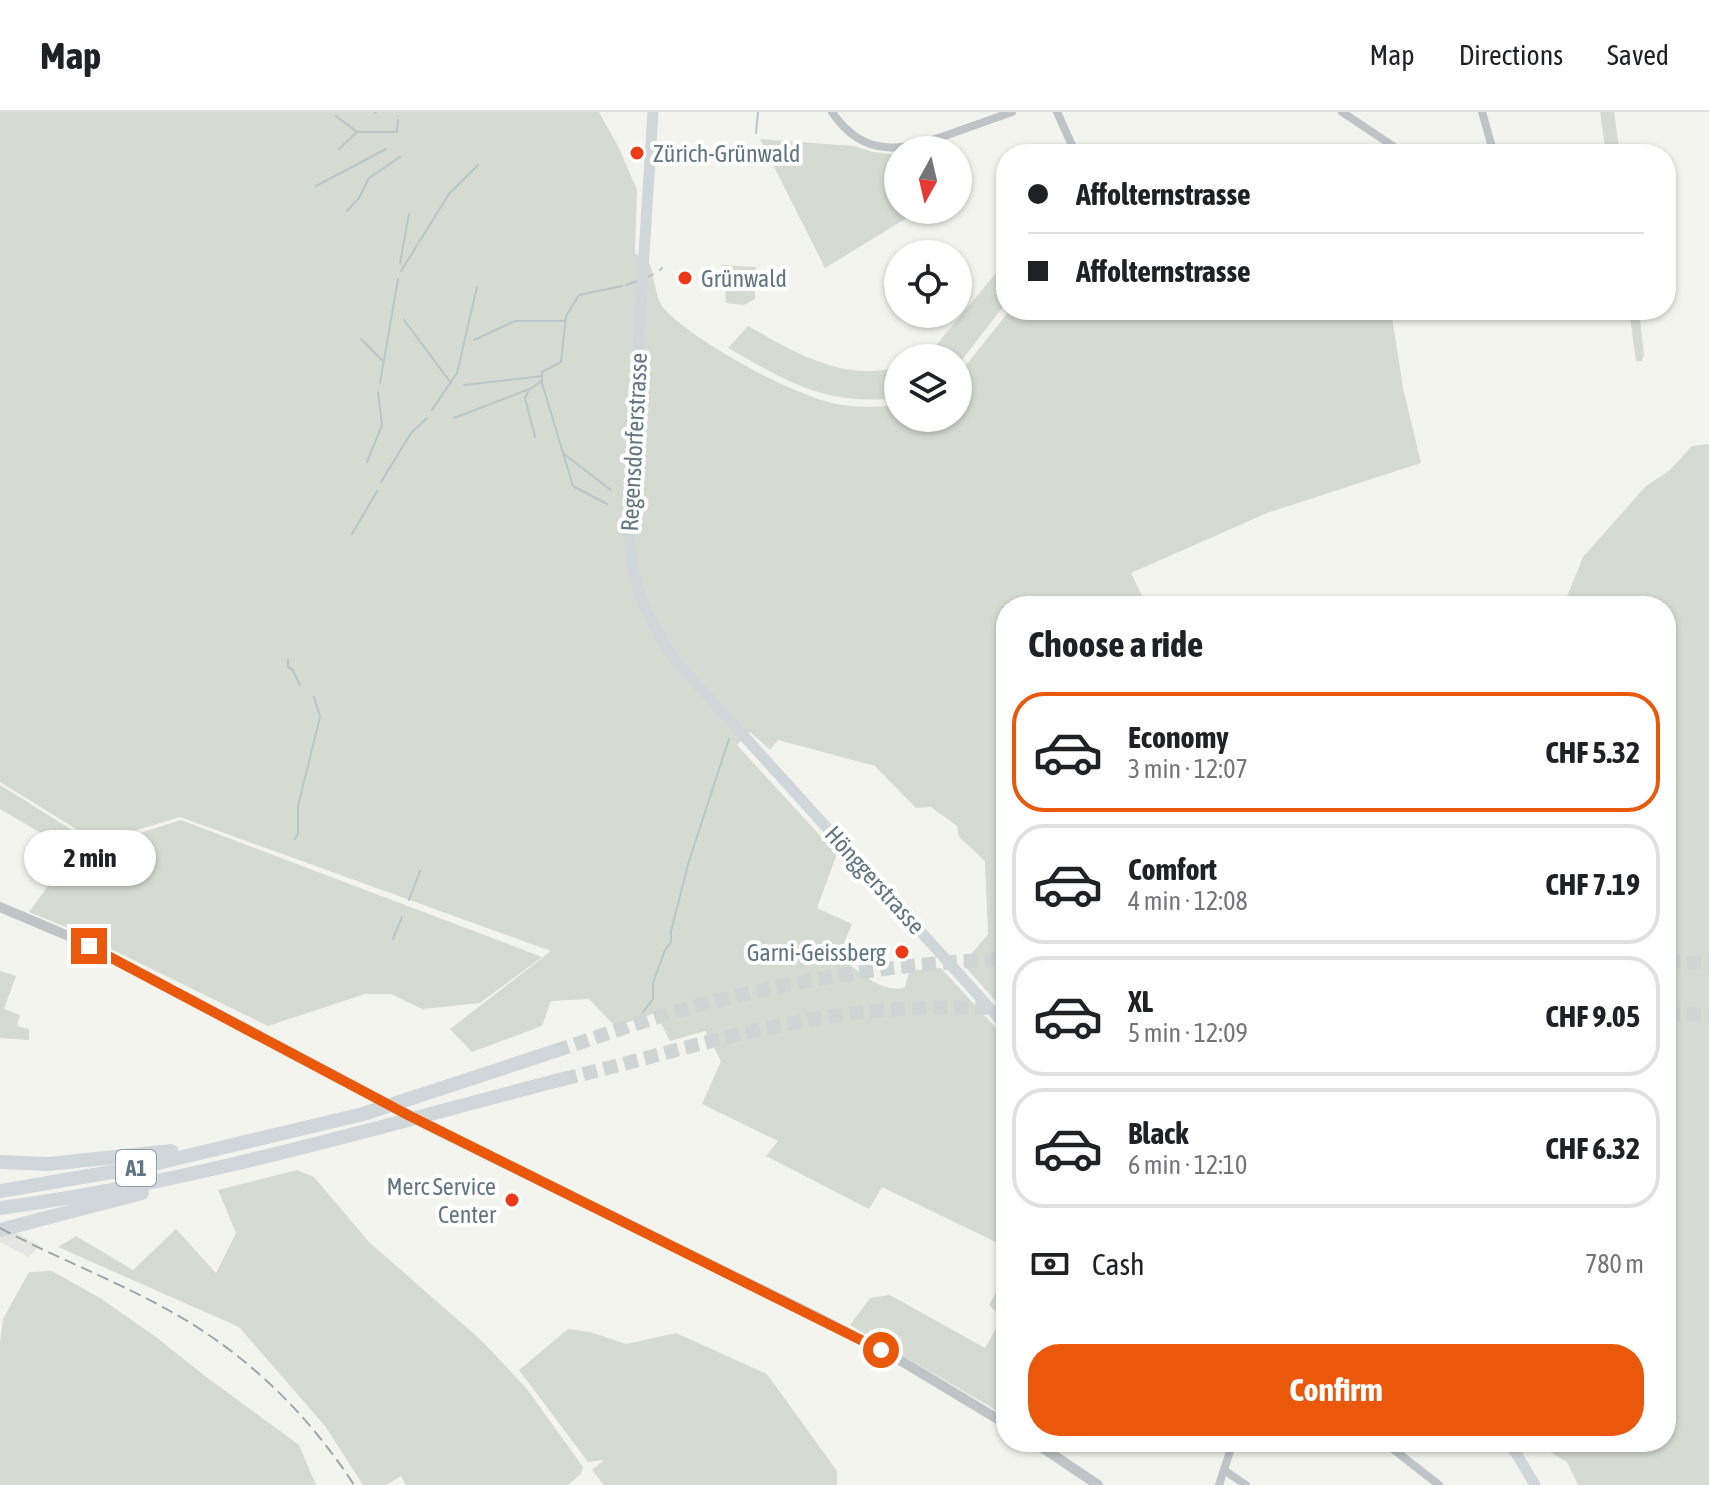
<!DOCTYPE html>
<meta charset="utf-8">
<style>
body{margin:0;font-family:"Asap Condensed",sans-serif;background:#f2f2f2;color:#202124;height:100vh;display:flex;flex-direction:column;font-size:30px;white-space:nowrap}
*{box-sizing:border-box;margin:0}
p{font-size:26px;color:#757577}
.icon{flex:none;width:44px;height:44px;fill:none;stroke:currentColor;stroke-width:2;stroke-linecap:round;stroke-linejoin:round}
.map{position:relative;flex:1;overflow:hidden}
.side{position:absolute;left:996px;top:484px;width:680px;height:856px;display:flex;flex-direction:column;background:#fff;border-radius:32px;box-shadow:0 2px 6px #0004}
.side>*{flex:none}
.top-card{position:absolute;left:996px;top:32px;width:680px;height:176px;border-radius:32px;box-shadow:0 2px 6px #0004;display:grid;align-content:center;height:176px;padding:0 32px;background:#fff}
.needle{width:52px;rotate:188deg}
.controls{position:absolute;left:884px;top:24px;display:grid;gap:16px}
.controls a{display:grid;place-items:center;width:88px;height:88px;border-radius:50%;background:#fff;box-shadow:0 2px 6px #0004;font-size:40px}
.end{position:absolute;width:36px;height:36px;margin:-18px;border:10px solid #ea580c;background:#fff;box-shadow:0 0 0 4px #fff}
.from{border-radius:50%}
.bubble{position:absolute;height:56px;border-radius:28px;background:#fff;box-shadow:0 2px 6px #0004;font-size:26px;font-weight:700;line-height:56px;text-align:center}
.top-card b{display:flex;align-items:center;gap:28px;height:76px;font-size:30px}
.top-card b+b{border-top:2px solid #e0e0e0}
.top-card i{width:20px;height:20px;background:#202124}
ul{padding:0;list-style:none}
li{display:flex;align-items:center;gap:24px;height:120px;margin:0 16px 12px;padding:0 16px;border:4px solid #e0e0e0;border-radius:32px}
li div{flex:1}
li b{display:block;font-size:30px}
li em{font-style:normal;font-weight:700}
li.active{border-color:#ea580c}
li>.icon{width:72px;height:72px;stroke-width:1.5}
h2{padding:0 32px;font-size:36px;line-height:96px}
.pay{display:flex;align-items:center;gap:20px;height:88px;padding:0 32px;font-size:30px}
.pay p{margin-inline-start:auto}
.cta{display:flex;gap:16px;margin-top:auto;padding:16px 32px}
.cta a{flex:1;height:92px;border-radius:32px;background:#ea580c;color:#fff;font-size:32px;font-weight:700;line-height:92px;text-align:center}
header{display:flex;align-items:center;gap:48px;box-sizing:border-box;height:112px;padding:0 40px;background:#fff;border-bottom:2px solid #e0e0e0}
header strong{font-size:38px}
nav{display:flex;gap:44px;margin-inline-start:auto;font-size:28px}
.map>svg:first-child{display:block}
.built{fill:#e5e5e3}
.green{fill:#d5dbd0}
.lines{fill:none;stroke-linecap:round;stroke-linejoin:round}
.stream{stroke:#b8c6ca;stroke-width:2}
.motorway-tunnel{stroke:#cfd4d4;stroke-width:14;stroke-dasharray:14 7;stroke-linecap:butt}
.minor{stroke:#bec4c7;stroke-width:8}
.tertiary{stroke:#bec4c7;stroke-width:10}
.secondary{stroke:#d0d7da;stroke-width:11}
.motorway{stroke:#d0d7da;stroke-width:14}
.rail{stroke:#9fa7ac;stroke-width:2;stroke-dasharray:12 6;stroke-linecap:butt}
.route{stroke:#ea580c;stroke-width:10}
.poi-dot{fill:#ee3916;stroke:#fff;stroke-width:3}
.labels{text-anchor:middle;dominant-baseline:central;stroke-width:8;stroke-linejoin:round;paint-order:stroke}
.shield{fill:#fff;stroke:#909fa8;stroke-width:2}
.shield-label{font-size:22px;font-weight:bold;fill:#617683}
.poi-label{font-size:24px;fill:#617683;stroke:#fff;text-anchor:start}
.street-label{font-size:24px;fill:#617683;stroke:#fff}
</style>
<header>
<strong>Map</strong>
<nav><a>Map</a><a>Directions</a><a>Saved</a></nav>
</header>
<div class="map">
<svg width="1709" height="1373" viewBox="0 0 1709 1373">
<rect width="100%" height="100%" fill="#f4f4ef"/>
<path class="built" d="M0,1112L40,1134L28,1145L0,1130Z"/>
<path class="green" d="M0,0H599L619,36L637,78L635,141L650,152C654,164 656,189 665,198C697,231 792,283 837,292C858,296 877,295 898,293V306H958V263L1010,198H1391L1403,276L1421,351L1267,401L1131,461L1147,494H1006V790L1003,798L1006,803V901L963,852L988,822L985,749L959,725L957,714L931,695L916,696L875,654L778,628L770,638L750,620L737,633L837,742L817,796L852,812L839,844C856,857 882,883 905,875L908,863L916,858L941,856L1006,927V1135L882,1075L869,1097L766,1044L778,1029L702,992L721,949L705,919L670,929L656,901L615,914L589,887L551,889L542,914L472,940L450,917L551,839L180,705L97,730L0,670Z
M1600,0H1614L1620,42H1606Z
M760,27L854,34L873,40L898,43V98H920L825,156Z
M1076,34L1179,42H1081Z
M1006,149V191L958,253V246H921L933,237Z
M722,153L756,155L755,187L744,193L726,191L725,178L720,177Z
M1629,198H1639L1644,243L1642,249H1636Z
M748,214C794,240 843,270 898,255V286C826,294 788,270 728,236Z
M1709,332V1373H1578L1567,1350L1533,1330H1666V494H1563L1583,445L1646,374L1669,359L1692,334Z
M0,673L98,734L181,708L542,845L480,891L422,897L391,882H365L268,914L68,816L29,800L73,740L0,697Z
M0,859L16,864L4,897L20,903L17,914L29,917V928L0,926Z
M297,1058L314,1065L369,1130L482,1229L527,1277L583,1355L581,1362L568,1373H406L401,1364L386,1373H363L325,1314L239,1215L58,1135L76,1124L133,1158L176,1117L216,1161L236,1121L218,1078Z
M52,1159L100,1186L156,1225L205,1264L299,1333L316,1373H0V1231L3,1207L29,1160Z
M1006,1162V1292L1001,1301L850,1213L870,1186L890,1183L985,1236L1002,1206L989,1193Z
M568,1217L590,1220L626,1232L676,1221L767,1262L837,1359V1373H604L592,1358L604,1348L588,1350L519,1258Z"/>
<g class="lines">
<path class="stream" d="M375,1L376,0
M336,4L357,20
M756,21L758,0
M339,37L357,20H397L398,8
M316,74L386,37
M347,99L359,86L369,66L400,45
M400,151L409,102
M660,158L662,156
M401,159L449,82L478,53
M648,165L653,162
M626,173L637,169
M404,208L451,271
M361,227L383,249
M474,228L515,209H564
M380,271L398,167
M464,273L542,264
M528,280L525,286L535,325
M432,298L457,261L477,175
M454,306L532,276L541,269
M564,342L611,378
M367,350L382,313L378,280
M381,370L411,321L427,306
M607,392L573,374L542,271V260L561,250L566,204L579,183L622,174
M352,422L377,379
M288,548V555L292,557L300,573
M295,727L298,722V694L320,605L314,585
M409,788L420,759
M393,827L402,805
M643,900L653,887V871L665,838L671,830V819L689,749L729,627"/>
<path class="motorway-tunnel" d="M1666,850L1709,851
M1666,902L1709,903
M555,939C607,922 658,903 712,890C808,865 907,851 1006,847
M563,967C657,945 751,914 848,902C900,895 953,895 1006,896"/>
<path class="minor" d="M832,0C865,49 905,38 953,21C973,14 992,7 1012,0
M1057,0L1076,42
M1342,0L1405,42
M1482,0L1494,42
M1384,1330L1439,1373
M1224,1358L1246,1373
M1219,1373L1233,1330"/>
<path class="tertiary" d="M0,795L78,828L435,1017L815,1204L903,1250L1006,1312
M1034,1330L1098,1373"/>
<path class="secondary" d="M653,0L629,377C628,453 631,486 677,550L1006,914
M1506,1330L1516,1341L1535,1373"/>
<path class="motorway" d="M0,1050L49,1052L171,1039
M0,1079L141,1055L363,1002L555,939
M0,1096C191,1071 377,1015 563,967
M0,1118L142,1081"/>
<path class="rail" d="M0,1116C52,1144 107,1165 159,1193C239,1235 305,1297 354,1373"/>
</g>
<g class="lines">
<path class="route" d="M89,834L408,1003L881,1238"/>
</g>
<g class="poi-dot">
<circle cx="637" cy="41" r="8"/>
<circle cx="685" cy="166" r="8"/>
<circle cx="902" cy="840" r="8"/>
<circle cx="512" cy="1088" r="8"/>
</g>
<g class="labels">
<rect class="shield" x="116" y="1038" width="40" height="36" rx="6"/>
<g class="shield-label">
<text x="136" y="1056">A1</text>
</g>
<g class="poi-label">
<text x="653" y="41">Zürich-Grünwald</text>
<text x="701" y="166">Grünwald</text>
<text x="886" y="840" text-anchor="end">Garni-Geissberg</text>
<text x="496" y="1074" text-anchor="end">Merc Service<tspan x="496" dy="28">Center</tspan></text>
</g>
<g class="street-label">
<text transform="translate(634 330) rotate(-87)">Regensdorferstrasse</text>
<text transform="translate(875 768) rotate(48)">Hönggerstrasse</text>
</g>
</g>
</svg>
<div class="controls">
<a><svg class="needle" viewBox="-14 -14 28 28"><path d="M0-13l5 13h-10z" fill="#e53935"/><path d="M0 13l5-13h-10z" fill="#757577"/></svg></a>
<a><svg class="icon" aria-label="locate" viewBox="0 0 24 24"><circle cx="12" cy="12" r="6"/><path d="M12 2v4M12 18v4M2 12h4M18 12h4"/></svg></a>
<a><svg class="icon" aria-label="layers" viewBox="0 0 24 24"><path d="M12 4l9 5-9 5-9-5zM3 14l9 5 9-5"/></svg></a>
</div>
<i class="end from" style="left:881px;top:1238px"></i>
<i class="end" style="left:89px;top:834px"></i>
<div class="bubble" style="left:24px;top:718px;width:132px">2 min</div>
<div class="top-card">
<b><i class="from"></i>Affolternstrasse</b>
<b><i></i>Affolternstrasse</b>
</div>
<section class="side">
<h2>Choose a ride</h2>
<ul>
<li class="active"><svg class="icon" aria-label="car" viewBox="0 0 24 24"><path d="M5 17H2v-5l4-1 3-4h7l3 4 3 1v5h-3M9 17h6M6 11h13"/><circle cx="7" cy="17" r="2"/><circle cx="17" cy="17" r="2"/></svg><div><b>Economy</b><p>3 min · 12:07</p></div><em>CHF 5.32</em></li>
<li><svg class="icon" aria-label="car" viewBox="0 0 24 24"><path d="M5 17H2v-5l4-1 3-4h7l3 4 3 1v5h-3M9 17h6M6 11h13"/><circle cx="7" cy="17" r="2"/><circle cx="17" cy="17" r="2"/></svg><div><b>Comfort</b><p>4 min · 12:08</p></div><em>CHF 7.19</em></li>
<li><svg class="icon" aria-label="car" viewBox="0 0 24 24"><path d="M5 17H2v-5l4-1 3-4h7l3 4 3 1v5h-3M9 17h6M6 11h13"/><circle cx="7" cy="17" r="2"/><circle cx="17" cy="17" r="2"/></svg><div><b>XL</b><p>5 min · 12:09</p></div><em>CHF 9.05</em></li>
<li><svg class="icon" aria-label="car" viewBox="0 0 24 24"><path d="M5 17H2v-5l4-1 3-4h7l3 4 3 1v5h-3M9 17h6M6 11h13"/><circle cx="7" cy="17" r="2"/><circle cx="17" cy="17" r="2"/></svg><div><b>Black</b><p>6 min · 12:10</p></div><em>CHF 6.32</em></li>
</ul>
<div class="pay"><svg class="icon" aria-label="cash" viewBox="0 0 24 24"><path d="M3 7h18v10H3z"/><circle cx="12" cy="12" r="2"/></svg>Cash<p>780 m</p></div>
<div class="cta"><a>Confirm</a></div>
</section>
</div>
